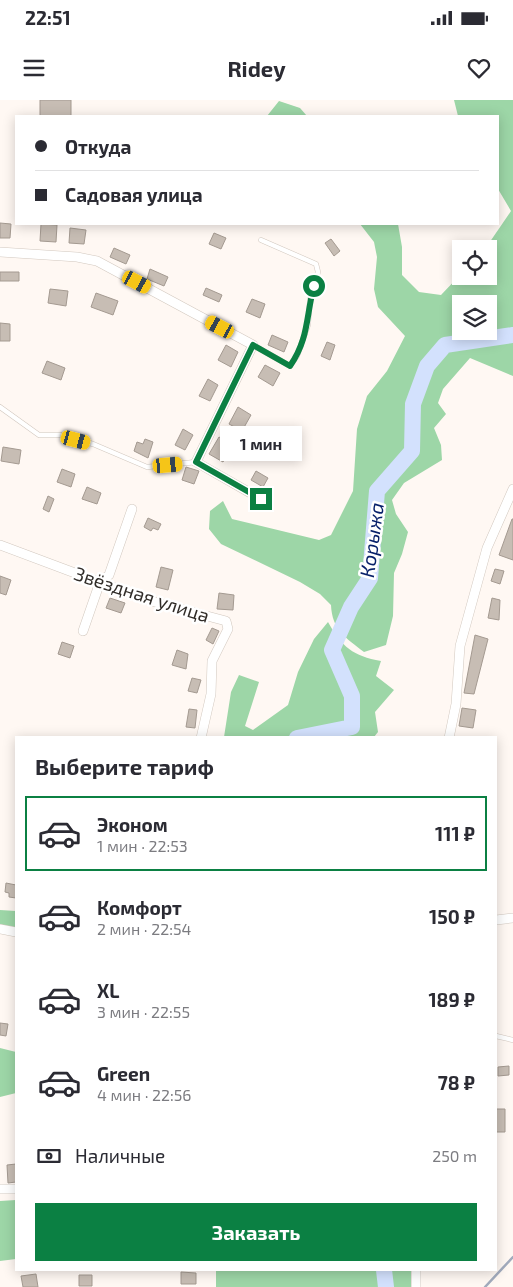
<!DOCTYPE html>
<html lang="ru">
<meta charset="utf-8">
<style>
body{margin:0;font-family:"Exo 2",sans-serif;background:#f2f2f3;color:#2b2b33;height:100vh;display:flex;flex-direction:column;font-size:19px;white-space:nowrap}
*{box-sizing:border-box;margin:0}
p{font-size:16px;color:#7c7c81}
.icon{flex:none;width:28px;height:28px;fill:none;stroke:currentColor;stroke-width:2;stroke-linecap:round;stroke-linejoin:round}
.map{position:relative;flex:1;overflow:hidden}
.sheet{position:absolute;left:15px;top:636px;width:482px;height:535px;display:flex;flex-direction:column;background:#fff;border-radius:0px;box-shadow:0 2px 12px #0003}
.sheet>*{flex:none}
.hud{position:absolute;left:15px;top:15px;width:484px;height:110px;border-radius:0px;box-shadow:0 2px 12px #0003;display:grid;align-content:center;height:110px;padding:0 20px;background:#fff}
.fabs{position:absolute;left:452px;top:140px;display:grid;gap:10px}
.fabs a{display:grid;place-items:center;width:45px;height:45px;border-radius:0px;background:#fff;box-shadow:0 2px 12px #0003;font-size:25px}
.end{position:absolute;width:22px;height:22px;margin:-11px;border:6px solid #0b8043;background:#fff;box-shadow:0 0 0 2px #fff}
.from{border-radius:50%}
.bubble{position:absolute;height:35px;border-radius:0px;background:#fff;box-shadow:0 2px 12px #0003;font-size:16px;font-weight:700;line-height:35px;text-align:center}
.car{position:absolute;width:15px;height:30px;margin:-15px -8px;border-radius:6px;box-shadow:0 0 4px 1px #0007;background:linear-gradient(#f5c518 24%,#345 0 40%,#f5c518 0 76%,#345 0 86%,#f5c518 0)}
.hud b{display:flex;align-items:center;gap:18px;height:48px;font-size:19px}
.hud b+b{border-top:1px solid #e1e1e2}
.hud i{width:12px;height:12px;background:#2b2b33}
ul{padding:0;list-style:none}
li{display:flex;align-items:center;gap:15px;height:75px;margin:0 10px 8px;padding:0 10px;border:2px solid transparent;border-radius:0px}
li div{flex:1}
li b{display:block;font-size:19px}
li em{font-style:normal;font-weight:700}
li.on{border-color:#0b8043}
li>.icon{width:45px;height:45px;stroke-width:1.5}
h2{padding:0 20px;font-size:22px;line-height:60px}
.pay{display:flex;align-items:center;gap:12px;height:55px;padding:0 20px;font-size:19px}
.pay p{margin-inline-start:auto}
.cta{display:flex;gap:10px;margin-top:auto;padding:10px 20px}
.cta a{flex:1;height:58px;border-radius:0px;background:#0b8043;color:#fff;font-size:20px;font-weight:700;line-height:58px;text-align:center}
.status{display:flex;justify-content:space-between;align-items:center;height:35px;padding:0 25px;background:#fff;direction:ltr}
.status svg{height:14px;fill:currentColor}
header{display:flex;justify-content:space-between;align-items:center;height:65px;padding:0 20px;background:#fff;font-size:22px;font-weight:700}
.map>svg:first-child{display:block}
.green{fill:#9dd6a7;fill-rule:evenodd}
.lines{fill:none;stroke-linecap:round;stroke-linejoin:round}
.stream{stroke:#a2abbd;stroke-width:2.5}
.river{stroke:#d3e1fd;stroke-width:16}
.building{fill:#c7bdb4;stroke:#a49a91}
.lane-casing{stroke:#d2c8bf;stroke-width:5.5}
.street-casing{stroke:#d2c8bf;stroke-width:10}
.lane{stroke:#fff;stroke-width:4.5}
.street{stroke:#fff;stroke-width:9}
.route{stroke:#0b8043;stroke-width:6}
.labels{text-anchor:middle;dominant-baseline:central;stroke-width:5;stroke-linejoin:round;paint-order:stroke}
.street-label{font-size:19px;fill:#302c28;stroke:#fff}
.water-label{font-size:20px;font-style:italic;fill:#061f69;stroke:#fff}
</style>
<div class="status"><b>22:51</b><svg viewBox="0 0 49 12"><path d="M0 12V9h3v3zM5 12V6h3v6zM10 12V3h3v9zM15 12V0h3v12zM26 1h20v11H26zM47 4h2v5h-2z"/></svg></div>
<header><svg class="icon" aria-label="menu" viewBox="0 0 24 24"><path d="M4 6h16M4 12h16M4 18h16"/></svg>Ridey<svg class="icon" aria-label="heart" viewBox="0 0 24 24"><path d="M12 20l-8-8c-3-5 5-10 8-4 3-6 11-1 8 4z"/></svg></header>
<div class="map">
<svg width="513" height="1187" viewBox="0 0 513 1187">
<rect width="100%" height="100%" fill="#fff8f3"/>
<path class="green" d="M454,0H513V276L470,258L443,289L438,303L446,314L434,328L441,345L442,360L404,383L392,400L396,414L408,432L402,454L394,473L393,516L386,545L364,552C346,538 332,530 331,505L320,494L300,482L221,444L209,429L210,411L223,401L232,419L319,440L331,435L353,391L357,329L367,296L387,271L405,236L378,207L374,189L377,157L374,142L360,124H398L402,147V175L419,192L441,195L461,174V176H489V149H485L511,111L498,89V16H458ZM461,204H489V231H461Z
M279,1L300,8L307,16H267Z
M328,522C342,547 353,556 381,561L376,576L394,590L375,612L378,632L374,637H224L231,592L239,575L259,582L245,626L253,630L288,605L298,572L314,539Z
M0,810L16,811V828L0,826Z
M0,948L16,952V993L0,997Z
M16,1100V1159L0,1161V1101Z
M216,1170H411L414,1187H216Z"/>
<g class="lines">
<path class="stream" d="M485,1187L513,1157"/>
<path class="river" d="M297,638L352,627V596L332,550L351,507L370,478L377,391L412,351L413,304L427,266L445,245L513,235
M384,1170L386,1187"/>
</g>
<path class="building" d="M40,0H71V16H40Z
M0,123L11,124L10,138H0Z
M41,124L57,125L56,142L40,141Z
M70,128L86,130L84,144L69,143Z
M214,133L226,138L221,149L209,144Z
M331,139L340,151L334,156L325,143Z
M114,148L130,155L126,164L110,157Z
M150,169L168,177L164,186L147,179Z
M0,172H19V181H0Z
M206,188L222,195L219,202L203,195Z
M50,189L68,191L66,206L48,203Z
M96,193L118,201L113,215L91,207Z
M252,199L265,204L260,218L246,212Z
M0,223L10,224V241H0Z
M272,235L288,242L284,252L268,245Z
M327,242L335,245L330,260L321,256Z
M226,245L238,252L231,267L218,260Z
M47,261L65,268L61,280L42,273Z
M265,265L280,273L273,286L258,277Z
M208,279L218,285L210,301L199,296Z
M238,307L251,315L242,331L229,324Z
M183,329L193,335L185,350L175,345Z
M219,337L233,345L223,362L209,354Z
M145,339L153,342L148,358L134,351L137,342L143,344Z
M3,347L21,350L19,364L1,361Z
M186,367L199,371L194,384L182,380Z
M62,369L75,374L71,387L57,382Z
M256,371L268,378L263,387L251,380Z
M87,387L101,393L97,404L82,399Z
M48,396L54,399L49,412L43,409Z
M148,418L161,424L158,430L153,428L151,431L144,427Z
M512,419H513V460L499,455Z
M161,467L173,470L168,490L156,487Z
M495,469L504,471L500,484L491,481Z
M0,476L11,480L6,495L0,493Z
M219,493L234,495L233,510L217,509Z
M110,498L125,503L121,513L106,508Z
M492,498L500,500L499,520L488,518Z
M212,528L219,531L213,544L206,540Z
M475,535L488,539L474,594L464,593Z
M62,542L74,546L70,558L58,554Z
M177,550L188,554L186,569L172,565Z
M192,578L201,580L197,593L188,591Z
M462,608L476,610L473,628L459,626Z
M189,609L197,610L195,628L186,627Z
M6,783L16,785V798L9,797V793L5,792Z
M0,923L8,924L6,936L0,935Z
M509,966V975L498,976V967Z
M496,1009H505V1032H496Z
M16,1064V1082L8,1083L7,1065Z
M181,1172L196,1173V1184H181Z
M36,1174L38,1187H23L21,1176Z
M79,1175H92V1186H79Z"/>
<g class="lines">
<defs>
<path id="lane" d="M253,245L290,266L297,256L308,225L310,199L318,172L316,164L261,140
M0,307L39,335H60L93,344L147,367L196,362
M496,936L513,940"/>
<path id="street" d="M0,152L77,157L97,161L253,245L196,362L261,399
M0,445L147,500L226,521L228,529L212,561L211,594L201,638
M83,531L100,482L109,475L132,409
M449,638L456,604L460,546L487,448L513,389
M496,820L513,818
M0,829L16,832
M0,1089H16
M416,1170V1187"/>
</defs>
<use href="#lane" class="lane-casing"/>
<use href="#street" class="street-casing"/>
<use href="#lane" class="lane"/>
<use href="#street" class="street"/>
</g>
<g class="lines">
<path class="route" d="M261,399L196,362L253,245L290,266C309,239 306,215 314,186"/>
</g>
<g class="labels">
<g class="street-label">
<text transform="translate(142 494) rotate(18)">Звёздная улица</text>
</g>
<g class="water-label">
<text transform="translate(371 440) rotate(-82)">Корыжа</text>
</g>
</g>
</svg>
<div class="fabs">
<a><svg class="icon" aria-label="locate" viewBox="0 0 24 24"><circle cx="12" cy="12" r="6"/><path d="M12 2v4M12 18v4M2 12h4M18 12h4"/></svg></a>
<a><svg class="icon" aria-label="layers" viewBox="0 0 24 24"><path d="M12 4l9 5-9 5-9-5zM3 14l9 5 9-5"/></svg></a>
</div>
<i class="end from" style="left:314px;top:186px"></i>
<i class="end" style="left:261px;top:399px"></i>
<div class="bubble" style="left:220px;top:326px;width:82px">1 мин</div>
<i class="car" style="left:137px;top:182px;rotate:118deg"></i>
<i class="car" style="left:220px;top:227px;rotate:298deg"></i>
<i class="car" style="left:76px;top:340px;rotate:105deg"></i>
<i class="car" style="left:168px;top:365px;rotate:85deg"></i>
<div class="hud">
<b><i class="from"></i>Откуда</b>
<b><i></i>Садовая улица</b>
</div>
<section class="sheet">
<h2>Выберите тариф</h2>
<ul>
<li class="on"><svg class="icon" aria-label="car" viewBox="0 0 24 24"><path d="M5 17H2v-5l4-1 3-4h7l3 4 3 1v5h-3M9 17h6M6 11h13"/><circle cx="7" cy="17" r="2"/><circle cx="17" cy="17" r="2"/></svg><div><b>Эконом</b><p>1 мин · 22:53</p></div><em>111 ₽</em></li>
<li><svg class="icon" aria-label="car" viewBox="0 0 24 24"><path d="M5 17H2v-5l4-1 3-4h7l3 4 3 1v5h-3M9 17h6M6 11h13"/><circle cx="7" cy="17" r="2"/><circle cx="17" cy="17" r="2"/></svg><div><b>Комфорт</b><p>2 мин · 22:54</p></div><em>150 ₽</em></li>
<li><svg class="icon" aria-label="car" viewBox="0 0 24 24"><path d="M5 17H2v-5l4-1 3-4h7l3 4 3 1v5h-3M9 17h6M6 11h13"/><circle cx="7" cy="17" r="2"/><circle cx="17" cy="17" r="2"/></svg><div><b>XL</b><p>3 мин · 22:55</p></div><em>189 ₽</em></li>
<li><svg class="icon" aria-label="car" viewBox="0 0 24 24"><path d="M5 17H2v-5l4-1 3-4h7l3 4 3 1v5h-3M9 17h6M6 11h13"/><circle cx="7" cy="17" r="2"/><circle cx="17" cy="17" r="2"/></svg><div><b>Green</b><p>4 мин · 22:56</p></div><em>78 ₽</em></li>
</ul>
<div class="pay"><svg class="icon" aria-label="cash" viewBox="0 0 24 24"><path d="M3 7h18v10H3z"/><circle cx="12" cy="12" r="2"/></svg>Наличные<p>250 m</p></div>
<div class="cta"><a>Заказать</a></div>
</section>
</div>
